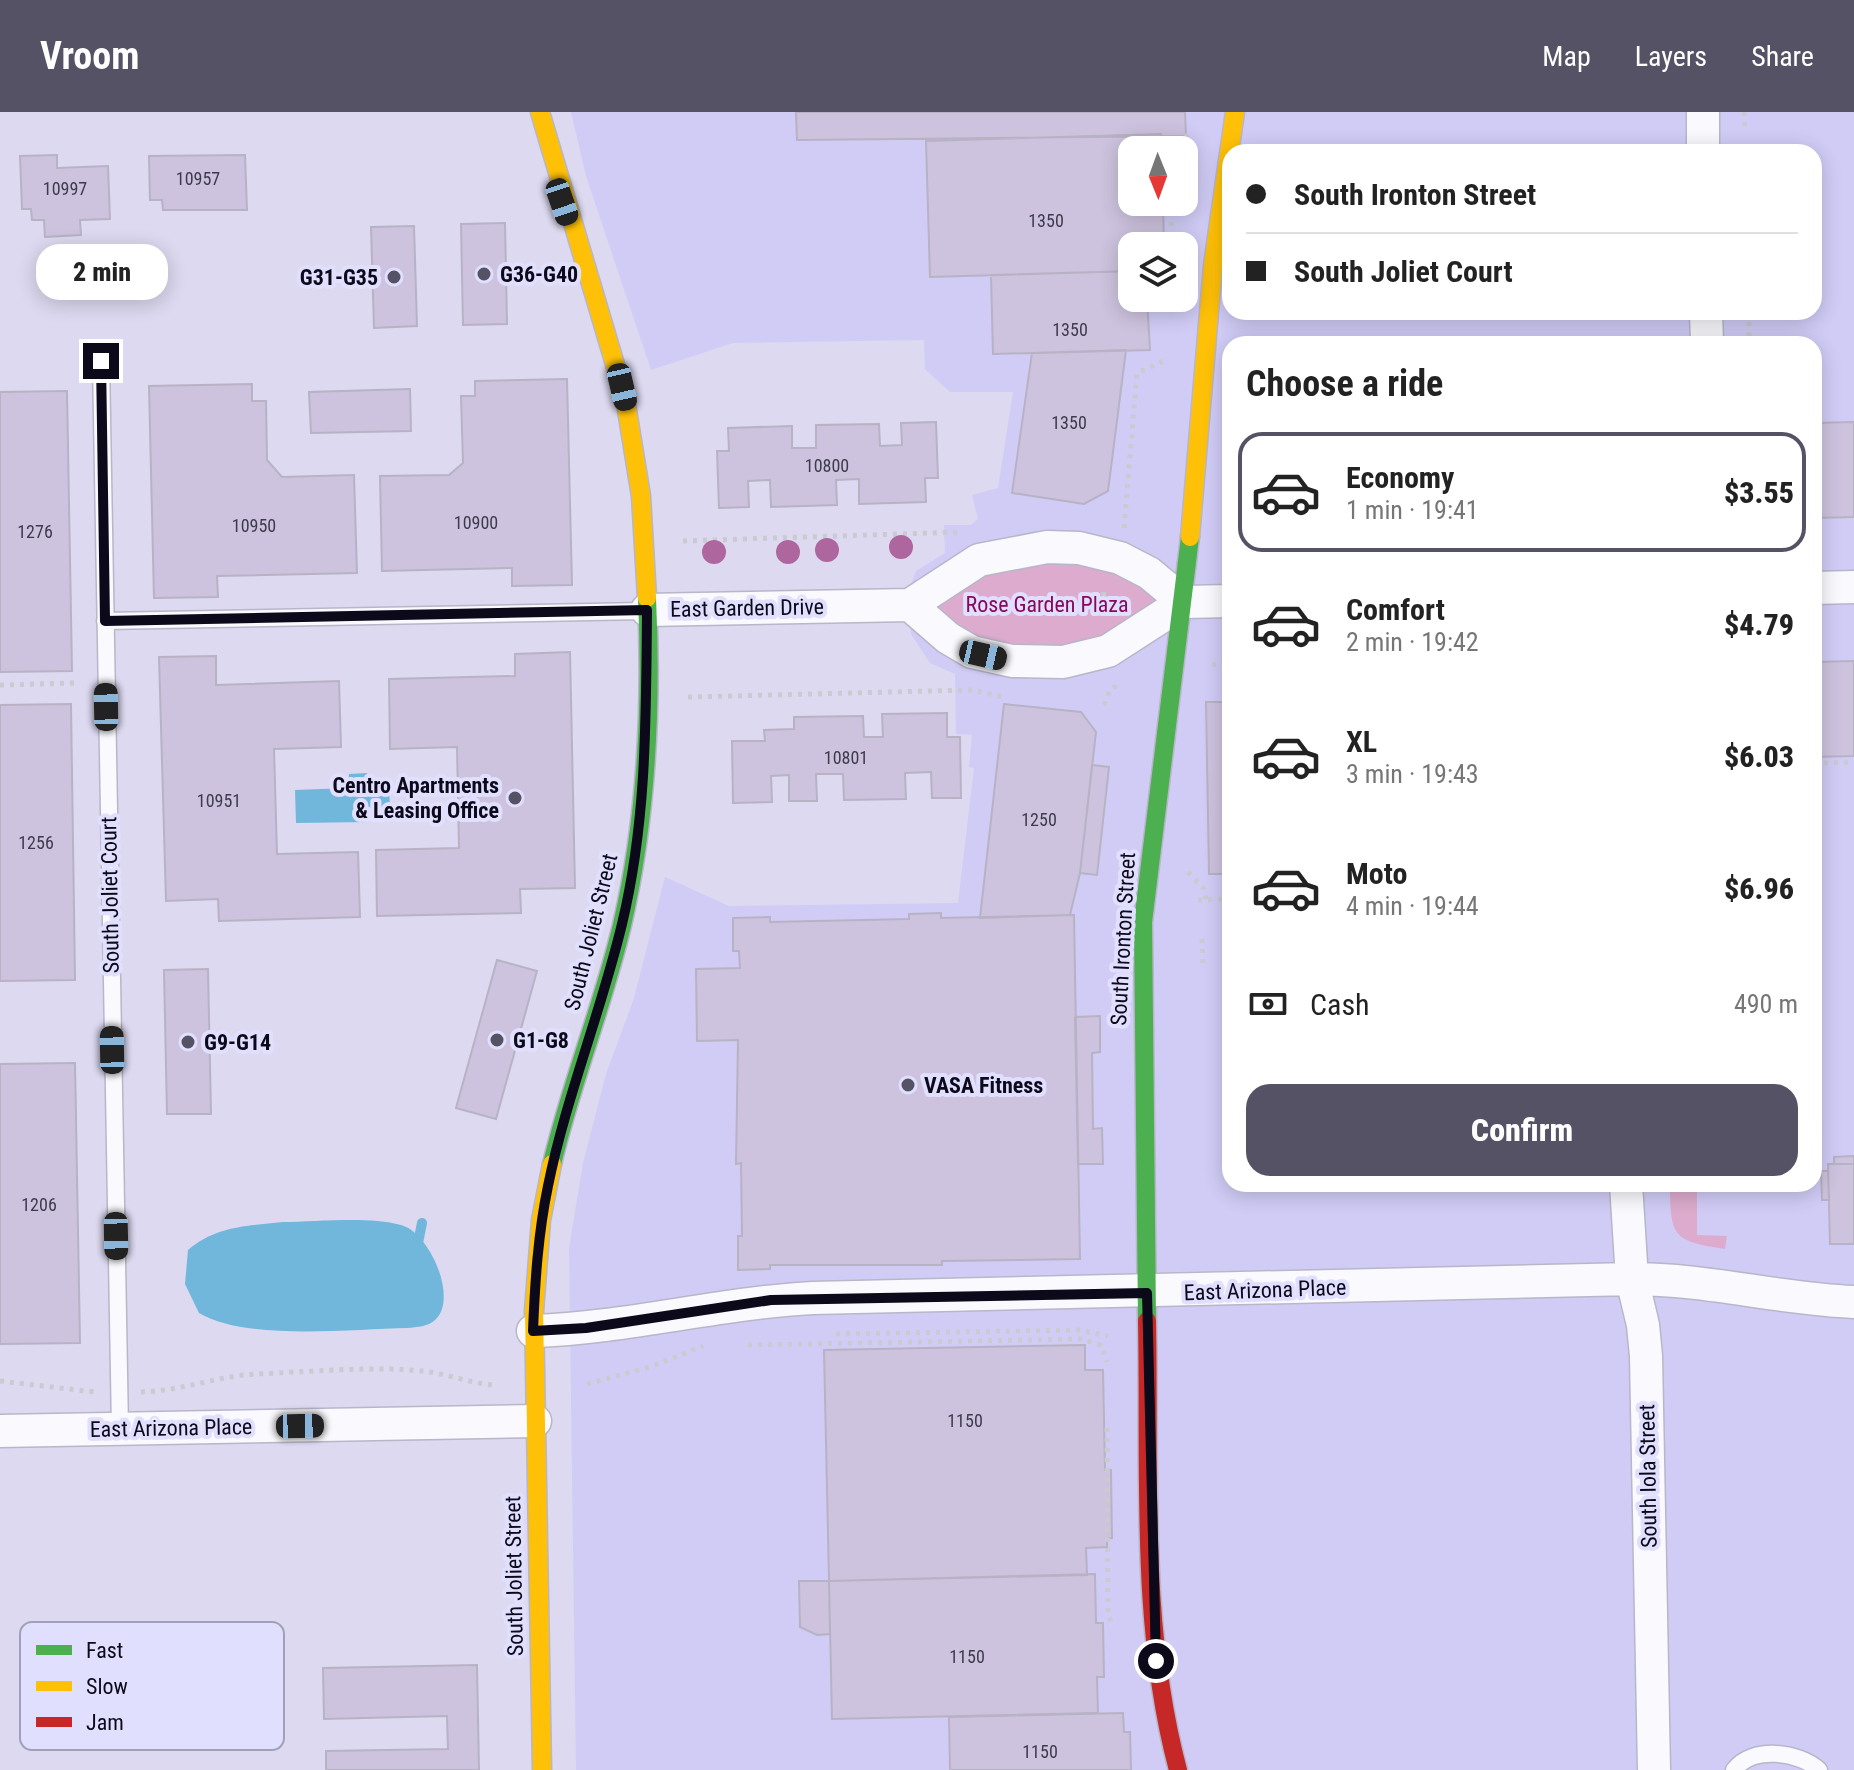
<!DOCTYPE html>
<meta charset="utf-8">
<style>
body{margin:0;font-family:"Roboto Condensed",sans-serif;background:#f2f2f2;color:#222;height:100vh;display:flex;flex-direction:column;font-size:30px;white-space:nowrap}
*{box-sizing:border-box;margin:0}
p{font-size:26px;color:#767676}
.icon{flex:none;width:44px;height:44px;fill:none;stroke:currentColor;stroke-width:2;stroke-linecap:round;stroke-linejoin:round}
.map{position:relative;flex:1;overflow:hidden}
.drawer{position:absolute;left:1222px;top:224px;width:600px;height:856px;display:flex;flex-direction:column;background:#fff;border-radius:24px;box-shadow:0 4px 20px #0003}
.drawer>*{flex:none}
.guide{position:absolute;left:1222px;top:32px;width:600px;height:176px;border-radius:24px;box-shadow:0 4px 20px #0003;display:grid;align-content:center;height:176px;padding:0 24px;background:#fff}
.needle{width:52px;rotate:179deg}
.buttons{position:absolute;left:1118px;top:24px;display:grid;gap:16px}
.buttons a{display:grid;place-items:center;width:80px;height:80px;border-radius:16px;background:#fff;box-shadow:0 4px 20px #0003;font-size:40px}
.end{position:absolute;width:36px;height:36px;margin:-18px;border:10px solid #0c091a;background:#fff;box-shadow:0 0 0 4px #fff}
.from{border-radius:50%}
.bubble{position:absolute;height:56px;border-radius:24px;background:#fff;box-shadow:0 4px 20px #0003;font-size:26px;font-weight:800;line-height:56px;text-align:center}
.car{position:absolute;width:24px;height:48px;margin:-24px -12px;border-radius:10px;box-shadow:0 0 6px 2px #0007;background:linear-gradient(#222 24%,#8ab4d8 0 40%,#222 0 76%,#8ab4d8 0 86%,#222 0)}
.guide b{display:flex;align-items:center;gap:28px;height:76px;font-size:30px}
.guide b+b{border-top:2px solid #e0e0e0}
.guide i{width:20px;height:20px;background:#222}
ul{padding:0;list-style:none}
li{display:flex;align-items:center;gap:24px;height:120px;margin:0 16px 12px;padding:0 8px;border:4px solid transparent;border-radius:24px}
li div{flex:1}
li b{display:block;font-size:30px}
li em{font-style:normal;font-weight:800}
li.on{border-color:#555265}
li>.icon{width:72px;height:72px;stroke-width:1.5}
h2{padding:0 24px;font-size:36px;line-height:96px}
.pay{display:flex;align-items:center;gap:20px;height:88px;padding:0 24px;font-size:30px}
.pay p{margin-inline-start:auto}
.primary-button{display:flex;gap:16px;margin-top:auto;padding:16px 24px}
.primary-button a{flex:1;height:92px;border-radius:24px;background:#555265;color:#fff;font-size:32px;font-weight:800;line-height:92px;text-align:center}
header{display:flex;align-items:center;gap:48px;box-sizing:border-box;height:112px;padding:0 40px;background:#555265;color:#fff}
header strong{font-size:38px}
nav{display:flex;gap:44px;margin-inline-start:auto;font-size:28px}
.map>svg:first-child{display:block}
.built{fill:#d1ccf6;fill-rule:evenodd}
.green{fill:#dcabcd}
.water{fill:#71b7dc}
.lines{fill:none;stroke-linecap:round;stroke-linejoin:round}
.stream{stroke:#71b7dc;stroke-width:10}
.building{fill:#cec3df;stroke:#b8b2c5;stroke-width:2}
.lane-casing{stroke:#b8b6c9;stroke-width:19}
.street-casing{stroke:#b8b6c9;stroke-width:35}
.fast-casing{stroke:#b8b6c9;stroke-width:21}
.slow-casing{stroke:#b8b6c9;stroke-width:21}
.jam-casing{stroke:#b8b6c9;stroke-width:21}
.path{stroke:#cbcad1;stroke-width:5;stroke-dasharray:4 6;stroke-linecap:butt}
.lane{stroke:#faf9fd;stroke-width:16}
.street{stroke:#faf9fd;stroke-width:32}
.fast{stroke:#4caf50;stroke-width:18}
.slow{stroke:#ffc107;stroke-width:18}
.jam{stroke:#c62828;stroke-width:18}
.tree{fill:#ae669e}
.route{stroke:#0c091a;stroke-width:10}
.poi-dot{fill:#555265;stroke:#e1dffe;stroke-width:3}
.labels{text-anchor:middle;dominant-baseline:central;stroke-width:8;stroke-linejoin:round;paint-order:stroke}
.number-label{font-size:18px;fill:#3e3a4d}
.poi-label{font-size:22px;font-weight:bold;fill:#0c091a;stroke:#e1dffe;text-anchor:start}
.park-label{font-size:22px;fill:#89085b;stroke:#e1dffe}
.street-label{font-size:22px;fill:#0c091a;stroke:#e1dffe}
.key{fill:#e1dffe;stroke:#a19fba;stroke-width:2}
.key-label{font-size:22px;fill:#0c091a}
</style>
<header>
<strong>Vroom</strong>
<nav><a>Map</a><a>Layers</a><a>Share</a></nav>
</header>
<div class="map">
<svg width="1854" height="1658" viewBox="0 0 1854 1658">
<rect width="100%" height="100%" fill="#dcd9f0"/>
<path class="built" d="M571,0H1854V1658H576L569,1136L583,1051L606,962L634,886L665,765L729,794L958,791L974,656L969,655L972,623L956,622L955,562L930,551L911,522L910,475L916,459L945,441L944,413H971L978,407L972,383L998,376L1013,280H950L925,257L924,228L733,231L651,258L586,64ZM1132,38H1184V90H1132ZM1230,40H1814V200H1230ZM1132,134H1184V186H1132ZM1230,232H1814V1072H1230Z"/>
<path class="green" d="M1062,435L1184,490L1063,550L931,513L936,473Z
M1670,1072H1697V1123L1727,1124L1725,1137C1674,1129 1670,1126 1670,1072Z"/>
<path class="water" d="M367,661L368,675H389L390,696L369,697V710L296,711L295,678L348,676L349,662Z
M283,1110C317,1110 368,1104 401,1113C429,1120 458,1185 436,1207C428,1215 417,1215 407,1216C350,1217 246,1229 199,1201L185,1172L188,1138C216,1114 247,1114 283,1110Z"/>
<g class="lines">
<path class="stream" d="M417,1136L422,1111"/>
</g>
<path class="building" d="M796,0H1185L1186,24L797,28Z
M1161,22L1162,38H1132V90H1163L1164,134H1132V159L930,165L926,29Z
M57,43V56L108,54L110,107L80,108L81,123L45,125L44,108H32L31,97H22L20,44Z
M245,43L247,98H163L162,88H150L149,44Z
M505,111L507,212L463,213L461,112Z
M414,114L417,214L374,216L371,115Z
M1132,159V186H1147L1150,238L993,242L991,163Z
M1126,238L1108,379L1084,392L1012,381L1032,241Z
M567,267L572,473L512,474V456L382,459L380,364L449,363L463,351L461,284H475V269Z
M252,272V289H266L267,348L282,365L354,363L357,461L217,464L218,485L154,486L149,274Z
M410,277L411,319L311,321L309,280Z
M67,279L72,559L0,560V280Z
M936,310L938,366H925L926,390L859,392V367L836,368L837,393L771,395L770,368L748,369L749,395L719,396L717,339H729L728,316L792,314V336H816V313L879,312L880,334L902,333L901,311Z
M1854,310V405L1814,406V311Z
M570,540L575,776L520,777L521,801L377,804L376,738L459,736L457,635L390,637L389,567L515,564V542Z
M216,544V573L339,569L341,635L274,637L277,742L358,740L360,805L219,809L218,787L166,789L159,545Z
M1854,549V644L1814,645V550Z
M1206,590H1230V762H1209Z
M71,592L75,868L0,869V593Z
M1004,592L1081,600L1096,620L1080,761L1070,803L980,806Z
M947,601V625H960L961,686H932L931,660L905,661L906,687L844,688L843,662H816L817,689H789V663L771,664L772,690L733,691L732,629H765L764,618L794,617V605L863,604L864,625H883L882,602Z
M1092,653L1109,655L1097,763L1080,761Z
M941,801V806L1074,803L1080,1147L942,1149V1153H770V1157L738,1158V1124H742L741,1051L736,1052L738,928L697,929L696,857L740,856L739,839H733V806L770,805V810L909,807V802Z
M497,848L537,859L496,1007L456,996Z
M208,857L211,1002H167L164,858Z
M1100,904V940L1092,941L1093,1017L1102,1016L1103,1052H1078L1075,905Z
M75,951L80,1231L0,1232V952Z
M1854,1044V1052H1834V1045Z
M1828,1052H1854V1132H1830Z
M1821,1059H1828L1829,1088H1822Z
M1085,1233V1258H1103L1105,1358H1111L1112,1426L1107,1427V1435L1086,1436L1087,1463L829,1469L824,1238Z
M1095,1462L1096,1511H1103L1104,1565H1097L1098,1601L832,1607L829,1469Z
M799,1469H829L830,1522L817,1523L800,1515Z
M477,1553L479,1658H326V1639L448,1637L447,1604L324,1607L323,1556Z
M1123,1601L1124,1620H1130L1131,1658H950L949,1605Z"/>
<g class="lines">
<defs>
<path id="lane" d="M101,249L120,1317
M105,509L645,499
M1734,1658C1752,1633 1800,1640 1819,1658"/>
<path id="street" d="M1703,0V40
M1706,200L1707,232
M1814,476L1854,475
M910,493L948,526L972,540L1012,549L1063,550L1108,539L1184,490L1230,489
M647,498L910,493L979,448L1047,435L1079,436L1120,446L1149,461L1184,490
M1626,1072L1632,1167L1643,1213L1646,1244L1654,1658
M533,1219C627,1216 719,1191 813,1186L1632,1167C1707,1167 1779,1187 1854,1190
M0,1319L535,1309"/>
<path id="fast" d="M552,1052C571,971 603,894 622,813C647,706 652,596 647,486
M1147,1209L1143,810L1190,425"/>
<path id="slow" d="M540,0L625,286L641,384L647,486
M1190,425L1213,153L1235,0
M542,1658L534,1199L541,1108L552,1052"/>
<path id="jam" d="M1147,1209C1150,1358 1139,1513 1178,1658"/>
</defs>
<use href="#lane" class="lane-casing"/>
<use href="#street" class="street-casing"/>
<use href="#fast" class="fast-casing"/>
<use href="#slow" class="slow-casing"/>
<use href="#jam" class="jam-casing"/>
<path class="path" d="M1744,0L1745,18
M1170,38L1193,19
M1171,90L1172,134
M1749,200V232
M1124,416L1137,261L1168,247
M683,429L961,420
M1103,504L1104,474
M1212,553L1230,548
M0,573L77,571
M688,585L972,578L1007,586
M1104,593L1110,578L1117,573
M1814,651L1854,650
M1188,760L1204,777L1206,787
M1198,788L1230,787
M1202,827L1203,856
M1820,1009V1042
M836,1222L1079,1218L1108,1224
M748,1233L1081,1227L1101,1233L1107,1250
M0,1269L95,1280
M587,1272L650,1255L703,1234
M141,1280C181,1279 217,1264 256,1262C305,1260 382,1253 429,1260C451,1263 473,1272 495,1273
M1107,1316L1108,1502L1112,1513"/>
<use href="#lane" class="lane"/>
<use href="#street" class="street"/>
<use href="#fast" class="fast"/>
<use href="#slow" class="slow"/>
<use href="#jam" class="jam"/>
</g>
<g class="tree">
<circle cx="901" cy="435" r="12"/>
<circle cx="827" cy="438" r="12"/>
<circle cx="714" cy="440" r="12"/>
<circle cx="788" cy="440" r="12"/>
</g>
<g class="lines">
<path class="route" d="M101,249L105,509L647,498C646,604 647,709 622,812C601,900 566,985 548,1074C538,1122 535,1170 533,1219L586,1216L771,1188L1147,1181L1156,1549"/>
</g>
<g class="poi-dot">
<circle cx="484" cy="162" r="8"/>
<circle cx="394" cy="165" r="8"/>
<circle cx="515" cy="686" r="8"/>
<circle cx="497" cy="928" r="8"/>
<circle cx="188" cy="930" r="8"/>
<circle cx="908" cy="973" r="8"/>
</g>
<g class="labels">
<g class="number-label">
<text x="198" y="66">10957</text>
<text x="65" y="76">10997</text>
<text x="1046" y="108">1350</text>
<text x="1070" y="217">1350</text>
<text x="1069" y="310">1350</text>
<text x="827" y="353">10800</text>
<text x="476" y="410">10900</text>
<text x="254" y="413">10950</text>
<text x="35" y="419">1276</text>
<text x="846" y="645">10801</text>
<text x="219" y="688">10951</text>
<text x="1039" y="707">1250</text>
<text x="36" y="730">1256</text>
<text x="39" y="1092">1206</text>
<text x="965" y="1308">1150</text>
<text x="967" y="1544">1150</text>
<text x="1040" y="1639">1150</text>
</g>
<g class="poi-label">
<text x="500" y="162">G36-G40</text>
<text x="378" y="165" text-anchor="end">G31-G35</text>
<text x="499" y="673" text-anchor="end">Centro Apartments<tspan x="499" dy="25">&amp; Leasing Office</tspan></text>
<text x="513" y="928">G1-G8</text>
<text x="204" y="930">G9-G14</text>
<text x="924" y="973">VASA Fitness</text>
</g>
<g class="park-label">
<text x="1047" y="492">Rose Garden Plaza</text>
</g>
<g class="street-label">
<text transform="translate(747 496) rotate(-1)">East Garden Drive</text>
<text transform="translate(110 783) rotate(-91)">South Joliet Court</text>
<text transform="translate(591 820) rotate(-76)">South Joliet Street</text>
<text transform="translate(1123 827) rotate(-87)">South Ironton Street</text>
<text transform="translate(1265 1178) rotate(-2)">East Arizona Place</text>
<text transform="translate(171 1316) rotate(-1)">East Arizona Place</text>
<text transform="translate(1648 1364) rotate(-91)">South Iola Street</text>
<text transform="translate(514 1464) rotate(-91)">South Joliet Street</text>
</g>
</g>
<rect x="20" y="1510" width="264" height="128" rx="12" class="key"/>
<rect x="36" y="1533" width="36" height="10" fill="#4caf50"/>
<rect x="36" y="1569" width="36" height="10" fill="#ffc107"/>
<rect x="36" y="1605" width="36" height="10" fill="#c62828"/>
<g class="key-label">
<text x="86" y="1546">Fast</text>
<text x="86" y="1582">Slow</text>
<text x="86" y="1618">Jam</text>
</g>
</svg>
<div class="buttons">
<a><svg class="needle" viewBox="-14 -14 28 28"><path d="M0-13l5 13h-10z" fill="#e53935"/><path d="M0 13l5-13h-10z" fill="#767676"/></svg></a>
<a><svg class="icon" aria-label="layers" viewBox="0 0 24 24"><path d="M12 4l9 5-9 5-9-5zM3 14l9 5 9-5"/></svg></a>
</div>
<i class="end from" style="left:1156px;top:1549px"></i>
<i class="end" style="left:101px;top:249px"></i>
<div class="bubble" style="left:36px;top:132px;width:132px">2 min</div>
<i class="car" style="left:562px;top:90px;rotate:161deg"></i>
<i class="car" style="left:622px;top:275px;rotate:167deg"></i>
<i class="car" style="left:983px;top:543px;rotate:103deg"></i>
<i class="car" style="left:106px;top:595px;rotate:359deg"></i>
<i class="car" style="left:112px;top:938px;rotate:359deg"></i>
<i class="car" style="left:116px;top:1124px;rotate:179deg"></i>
<i class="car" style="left:300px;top:1314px;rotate:89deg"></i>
<div class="guide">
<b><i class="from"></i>South Ironton Street</b>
<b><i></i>South Joliet Court</b>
</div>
<section class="drawer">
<h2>Choose a ride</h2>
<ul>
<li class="on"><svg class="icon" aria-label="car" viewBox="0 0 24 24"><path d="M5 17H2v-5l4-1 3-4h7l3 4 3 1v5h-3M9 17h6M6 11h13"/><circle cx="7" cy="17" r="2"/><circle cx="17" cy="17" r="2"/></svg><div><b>Economy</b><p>1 min · 19:41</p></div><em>$3.55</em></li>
<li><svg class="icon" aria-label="car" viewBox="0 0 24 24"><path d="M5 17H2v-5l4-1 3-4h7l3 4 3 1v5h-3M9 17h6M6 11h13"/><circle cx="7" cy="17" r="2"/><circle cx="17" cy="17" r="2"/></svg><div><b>Comfort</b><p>2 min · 19:42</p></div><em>$4.79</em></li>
<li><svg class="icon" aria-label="car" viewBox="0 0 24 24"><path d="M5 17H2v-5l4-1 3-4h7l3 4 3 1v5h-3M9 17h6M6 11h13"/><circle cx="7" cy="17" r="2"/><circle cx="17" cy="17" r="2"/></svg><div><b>XL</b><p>3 min · 19:43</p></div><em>$6.03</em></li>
<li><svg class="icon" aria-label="car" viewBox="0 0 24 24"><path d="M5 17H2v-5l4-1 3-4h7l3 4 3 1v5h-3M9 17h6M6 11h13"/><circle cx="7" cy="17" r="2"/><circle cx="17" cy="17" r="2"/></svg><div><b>Moto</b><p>4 min · 19:44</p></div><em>$6.96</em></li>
</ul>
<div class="pay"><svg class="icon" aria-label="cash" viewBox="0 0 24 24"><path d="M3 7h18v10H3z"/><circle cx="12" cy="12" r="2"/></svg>Cash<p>490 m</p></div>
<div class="primary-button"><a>Confirm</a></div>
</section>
</div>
